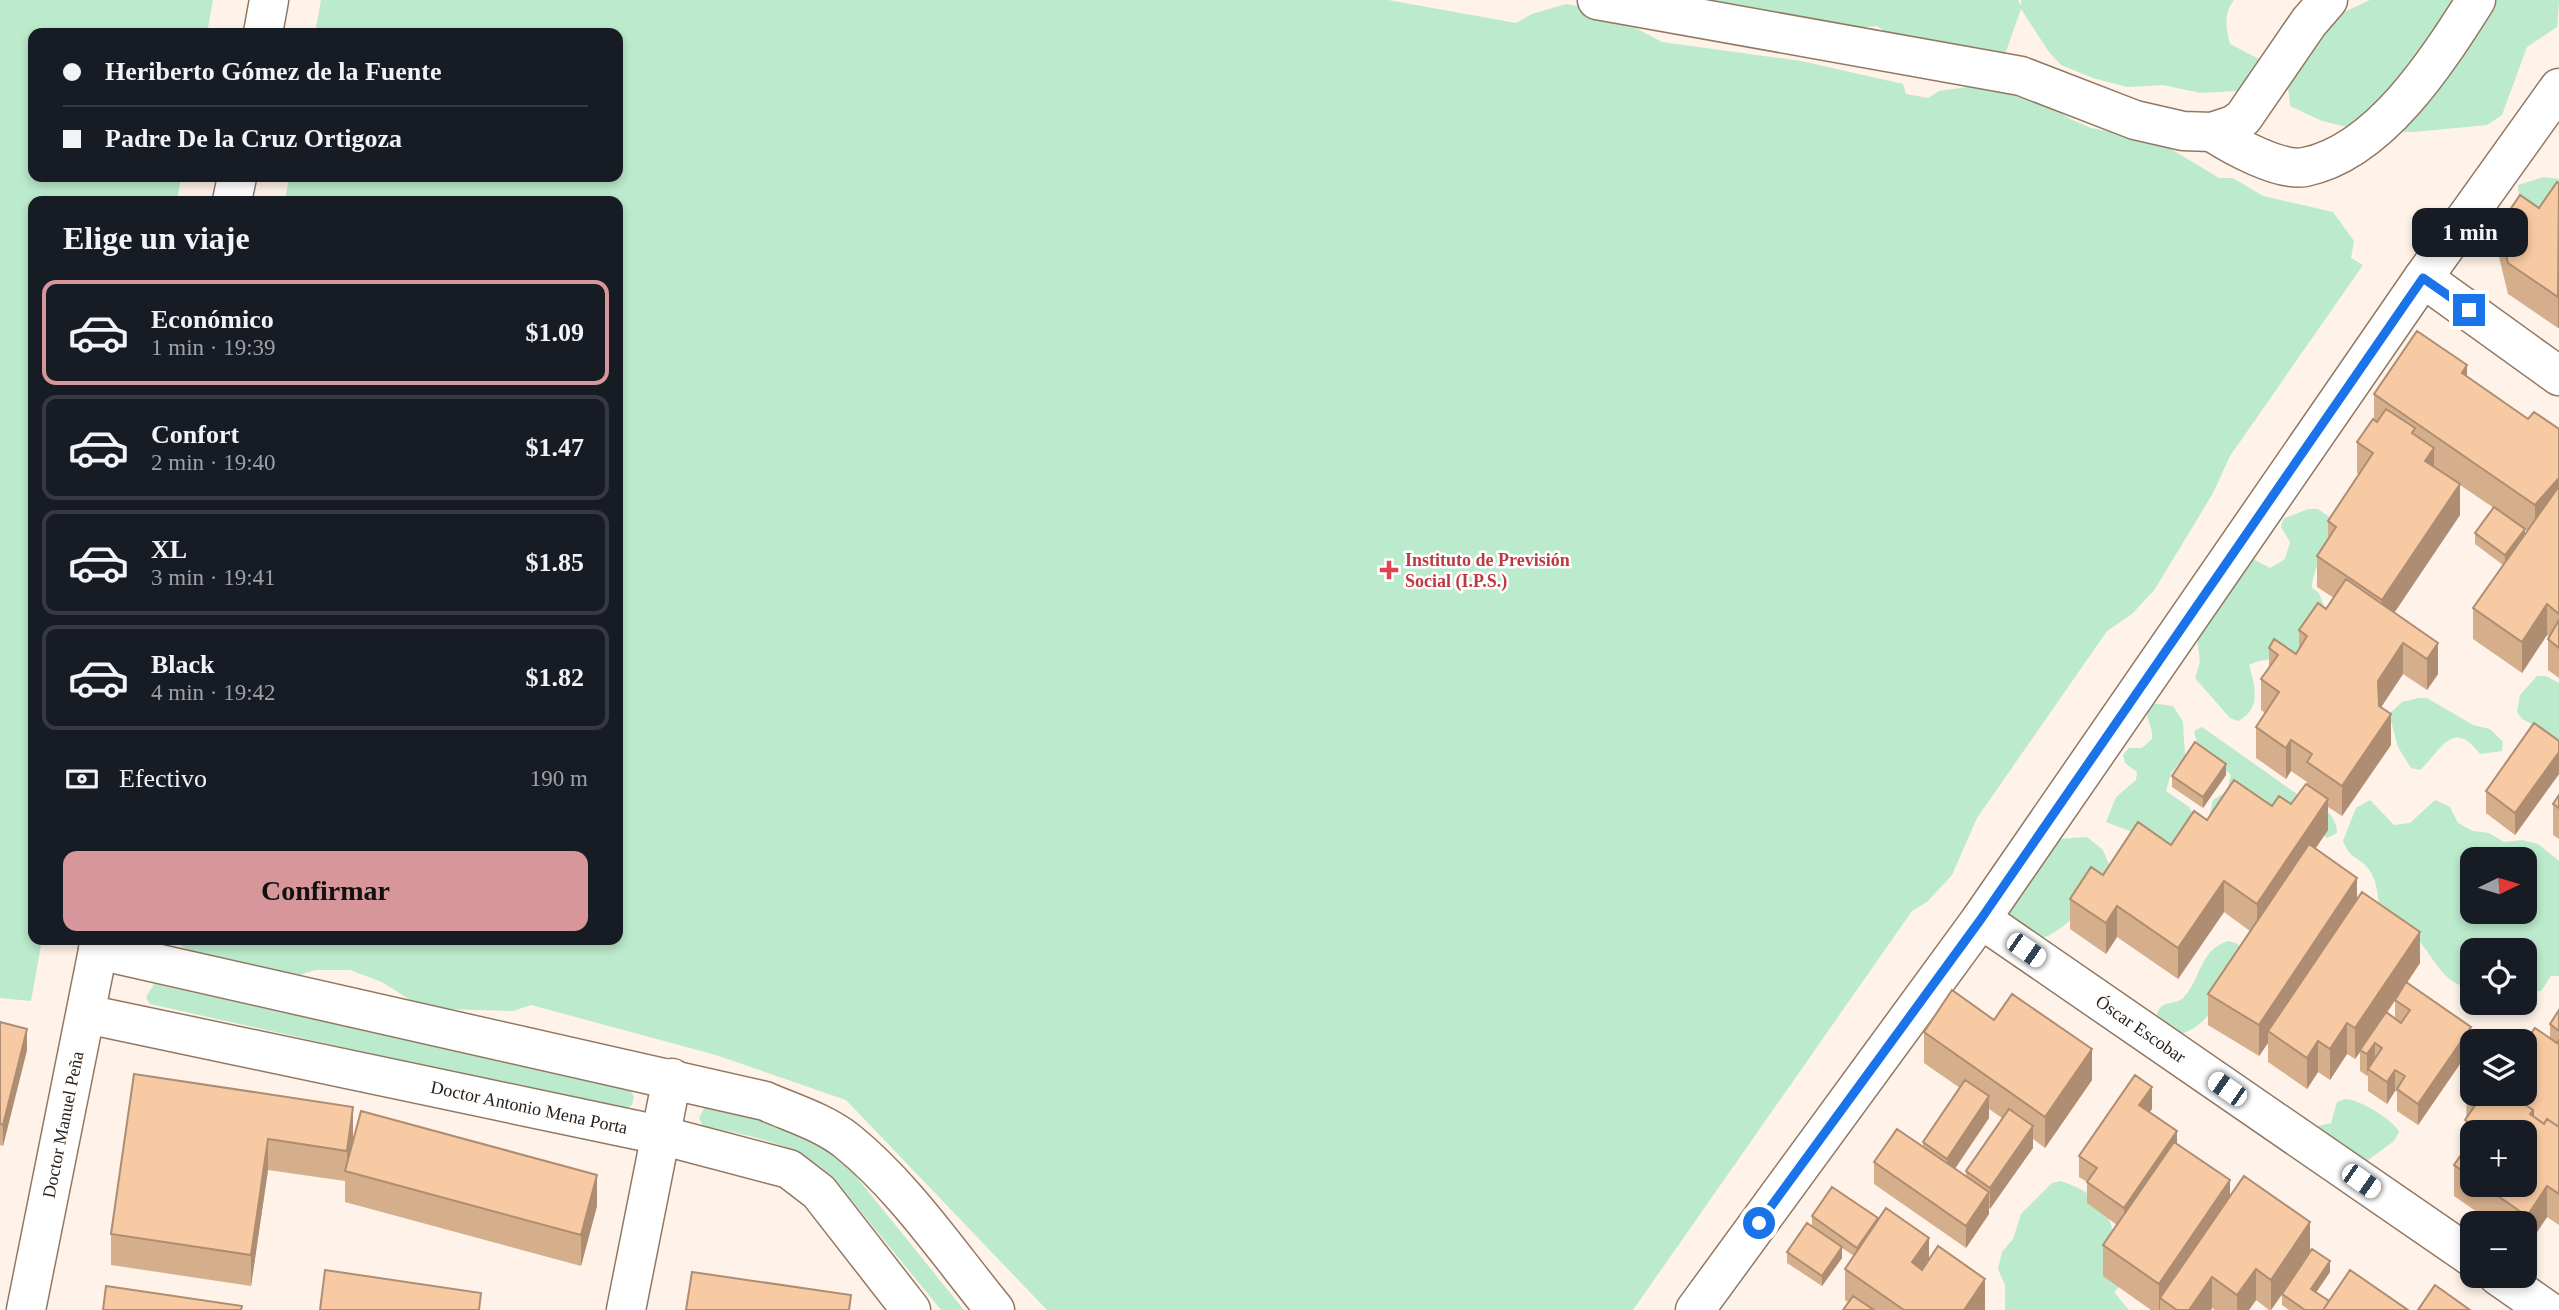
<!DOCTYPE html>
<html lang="es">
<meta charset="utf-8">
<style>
body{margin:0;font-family:Georgia,serif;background:#20242c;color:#f1f3f6;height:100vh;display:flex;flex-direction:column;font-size:26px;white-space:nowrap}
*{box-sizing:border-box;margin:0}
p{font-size:23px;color:#9ea1a6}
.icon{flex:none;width:38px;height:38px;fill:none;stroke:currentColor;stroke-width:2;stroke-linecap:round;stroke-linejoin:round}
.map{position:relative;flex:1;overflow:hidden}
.panel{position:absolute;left:28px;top:196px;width:595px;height:749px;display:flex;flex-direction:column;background:#171b24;border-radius:14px;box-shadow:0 4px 10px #0003}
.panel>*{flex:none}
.guide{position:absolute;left:28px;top:28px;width:595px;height:154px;border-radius:14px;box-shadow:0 4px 10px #0003;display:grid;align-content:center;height:154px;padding:0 35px;background:#171b24}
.needle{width:46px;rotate:85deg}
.buttons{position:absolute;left:2460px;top:847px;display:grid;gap:14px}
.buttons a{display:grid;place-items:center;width:77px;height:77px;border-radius:14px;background:#171b24;box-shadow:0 4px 10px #0003;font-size:35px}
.end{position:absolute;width:32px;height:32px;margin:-16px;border:9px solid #1a73e8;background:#fff;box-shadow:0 0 0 4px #fff}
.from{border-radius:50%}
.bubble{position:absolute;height:49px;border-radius:14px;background:#171b24;box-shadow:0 4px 10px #0003;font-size:23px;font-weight:800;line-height:49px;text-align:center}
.car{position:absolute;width:21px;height:42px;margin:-21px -10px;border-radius:9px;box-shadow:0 0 5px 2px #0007;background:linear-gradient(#fff 24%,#345 0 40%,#fff 0 76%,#345 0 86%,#fff 0)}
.guide b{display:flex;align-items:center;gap:24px;height:66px;font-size:26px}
.guide b+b{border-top:2px solid #363941}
.guide i{width:18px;height:18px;background:#f1f3f6}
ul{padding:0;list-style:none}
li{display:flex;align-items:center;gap:21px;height:105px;margin:0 14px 10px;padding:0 21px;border:4px solid #363941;border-radius:14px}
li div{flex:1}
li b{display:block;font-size:26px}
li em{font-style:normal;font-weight:800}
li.on{border-color:#d7979a}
li>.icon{width:63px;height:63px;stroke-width:1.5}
h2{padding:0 35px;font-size:32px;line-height:84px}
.pay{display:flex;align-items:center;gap:18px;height:77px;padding:0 35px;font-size:26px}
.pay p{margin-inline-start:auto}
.button{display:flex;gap:14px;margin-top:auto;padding:14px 35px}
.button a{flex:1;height:80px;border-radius:14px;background:#d7979a;color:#111;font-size:28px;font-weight:800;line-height:80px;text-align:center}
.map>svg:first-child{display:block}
.green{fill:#bbeacc;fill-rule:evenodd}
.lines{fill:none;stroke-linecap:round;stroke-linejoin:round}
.minor-casing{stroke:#917863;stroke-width:41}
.minor{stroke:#fff;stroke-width:38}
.wall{fill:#d5ae8c;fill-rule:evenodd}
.shaded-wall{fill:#ae8d72}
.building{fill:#f8caa3;stroke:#ae8d72;stroke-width:2}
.route{stroke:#1a73e8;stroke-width:9}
.health-dot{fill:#e0444e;stroke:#fff;stroke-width:2.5}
.labels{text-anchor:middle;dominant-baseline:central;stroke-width:5;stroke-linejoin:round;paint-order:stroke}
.health-label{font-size:18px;font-weight:bold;fill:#be3a42;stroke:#fff;text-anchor:start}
.street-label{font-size:18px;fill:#2b2118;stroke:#fff}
</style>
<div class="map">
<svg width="2559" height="1310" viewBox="0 0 2559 1310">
<rect width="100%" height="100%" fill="#fef2e9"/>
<path class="green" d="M0,0H213L207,33H33V177H181L177,201H33V940H42L31,1001L0,998Z
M321,0H1388L1516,23L1532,14L1566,4L1601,10L1662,42L1801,61L1903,84L1906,94L1928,98L1939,91L1975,86L2037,97L2070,119L2091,128L2156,140L2219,178H2233L2263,196L2333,212L2354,241L2351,258L2363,265L2230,456L2213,493L2155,589L2132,614L2107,631L1977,818L1952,875L1927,902L1912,911L1633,1310H1047L846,1100L716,1055L531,1005L513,1011L445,1009L412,1001L382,982L350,970H315L284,980L215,971L174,940H618V201H285L289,177H618V33H315Z
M1645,0H2018L2021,6V0H2234C2223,14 2226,28 2230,44L2261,60L2252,90L2200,93L2163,85L2127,87L2093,78L2061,65L2049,52L2021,9L2004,57L1921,56L1877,26L1823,31Z
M2370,0H2559L2557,27L2527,47L2502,115L2487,125L2414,132L2359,130L2322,121L2290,106L2288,87L2290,71L2342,13Z
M2544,177L2559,179V226C2543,215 2517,206 2518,185Z
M2308,509H2318L2332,519L2334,528C2327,536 2311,578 2312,588L2319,593L2325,609L2299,656C2282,660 2264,657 2249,665C2255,686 2262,709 2238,721L2230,718L2195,678L2200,662L2196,630L2247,556L2270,568L2285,559L2290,542L2281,527L2283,519Z
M2537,676H2546L2559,683V760L2534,725L2522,719L2517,712L2520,695Z
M2419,698H2427L2473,725L2490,729L2503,742L2502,751L2480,754C2452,717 2441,751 2420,770L2411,768L2398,747L2389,714L2402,702Z
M2151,703L2173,706L2183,722L2185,756L2171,773L2166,791L2189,807L2194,815L2173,855L2132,832L2106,822L2116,797L2136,780L2137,772L2125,763L2123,755L2129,748H2142L2152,739C2154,724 2141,717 2151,703Z
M2202,727L2297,794C2315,801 2337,812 2337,833L2327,838L2314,826L2217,821L2209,817L2213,800L2227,791L2231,775L2198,747L2194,731Z
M2370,800L2394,825L2410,823L2435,800L2450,807L2458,823L2473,831L2489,833L2504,842L2522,840L2538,844L2559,861V976H2551L2541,991L2525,992V950H2473V989C2437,983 2434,951 2409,931C2401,924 2390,919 2380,914C2378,898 2378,877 2365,865C2352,853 2352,860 2343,841L2356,808ZM2473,859H2525V912H2473Z
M2087,837L2103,850L2112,872C2092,894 2066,936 2036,939L2011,921L2008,912L2057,839Z
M2229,941L2238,944L2242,951C2225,986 2215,1027 2174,1036L2157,1019C2157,998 2174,1007 2184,997C2201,979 2200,948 2229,941Z
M154,984L629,1088L634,1097L632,1105L624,1110L150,1004L146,997Z
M2345,1099C2357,1098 2394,1120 2399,1132L2394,1141L2364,1163L2314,1127L2331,1123L2337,1102Z
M705,1106L770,1120L826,1149L846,1164L964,1310H941L831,1175C789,1141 754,1137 703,1126L699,1118Z
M2061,1181C2118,1200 2114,1234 2121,1285L2114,1292L2129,1310H2005V1285L1998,1269L2002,1252L2013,1239L2021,1214L2052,1183Z"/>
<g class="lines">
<defs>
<g id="minor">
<path d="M1597,0L2021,76L2135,120L2183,131L2212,132L2233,125L2243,118L2309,22L2328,0"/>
<path d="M263,33L269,0"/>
<path d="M2212,132C2232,145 2280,172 2305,167C2380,152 2438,60 2476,0"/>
<path d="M232,201L237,177"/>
<path d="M2423,278L2559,376"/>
<path id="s1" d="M1981,919L2473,1258"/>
<path d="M98,950L765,1101C792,1113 823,1122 847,1141C904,1187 949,1254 995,1310"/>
<path id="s2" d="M86,1014L660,1135L789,1169L819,1192L911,1310"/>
<path d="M2498,1276L2547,1310"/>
<path id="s3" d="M26,1310L100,940"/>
<path d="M626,1310L672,1078"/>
<path d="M1695,1310L1981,919L2423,278L2559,88"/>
</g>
</defs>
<use href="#minor" class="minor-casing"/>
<use href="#minor" class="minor"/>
</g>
<path class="wall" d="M2559,183V327L2558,328L2508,294L2499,257V226L2539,208Z
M2467,377L2528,419L2559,429V678L2548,670V639L2549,637L2547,635L2522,673L2473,639V608L2503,565L2475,544V533L2494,508L2460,485V515L2394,613L2438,674L2427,690L2403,674L2381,707L2391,745L2342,816L2328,807V830L2315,849L2357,899L2420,963L2407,983L2471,1048L2418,1125L2397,1111V1092L2395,1091L2387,1104L2368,1091V1075L2367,1076L2360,1071V1052L2355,1059L2347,1054L2330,1080L2318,1072L2307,1089L2268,1062V1043L2259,1056L2208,1025V994L2250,931L2224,912L2178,979L2117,937L2106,954L2070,929V899L2103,875L2171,845L2207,820L2272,806L2291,804L2307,785V782L2291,771L2286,779L2256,758V727L2265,713L2261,710V679L2269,668V648L2296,654L2299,648V630L2326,609L2334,598L2317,587V556L2328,540V521L2359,474L2357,473V442L2374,420V394ZM2520,526L2527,531L2525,534ZM2395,1001V1018L2387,1013Z
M2559,741V774L2515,835L2486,813V791Z
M2226,775L2203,808L2172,787V776Z
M2559,795V839L2553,835V804Z
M2559,1010V1225L2547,1217L2527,1247L2525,1245V1223H2493L2454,1196V1165L2465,1148L2467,1093L2525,1094L2550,1038V1024ZM2473,1132H2525V1185H2473Z
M1994,1020L2092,1080L2045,1148L2033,1139V1148L1989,1209V1214L1966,1248L1874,1184V1162L1923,1147V1142L1960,1088L1924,1063V1032ZM1989,1109L2002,1118L1966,1171V1176L1955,1169L1989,1118Z
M0,1022L27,1050L3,1146L0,1145Z
M134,1074L353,1140L597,1206L581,1266L345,1202V1181L268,1170L251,1286L111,1265V1234Z
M2152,1109L2149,1112L2177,1144L2230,1197L2310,1252L2330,1272L2316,1292L2329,1301L2408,1310H2289L2282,1305V1295L2271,1310H2269L2256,1300L2249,1310H2215L2212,1308L2211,1310H2151L2103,1276V1245L2117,1225L2087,1203V1182L2079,1177V1156Z
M1812,1216L1878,1221L1929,1259L1985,1310H1843L1848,1302L1845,1300V1269L1854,1256L1842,1248V1258L1822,1286L1787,1263V1252L1812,1226Z"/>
<path class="shaded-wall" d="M2559,296V327L2558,328V297Z
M2467,365V396L2462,373Z
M2434,448V479L2425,461Z
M2559,478V509L2535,536V505Z
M2460,484V515L2382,631V600Z
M2525,529V540L2505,566V555Z
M2547,604V635L2522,673V642Z
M2403,643V674L2378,712V681Z
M2438,643V674L2427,690V659Z
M2391,714V745L2342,816V786Z
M2291,740V771L2286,779V748Z
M2559,752V774L2515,835V813Z
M2226,764V775L2203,808V797Z
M2328,799V830L2257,935V904Z
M2357,878V909L2268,1031V1043L2259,1056V1025Z
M2224,881V912L2178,979V948Z
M2117,906V937L2106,954V923Z
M2420,932V963L2361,1050H2360V1052L2355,1059V1028Z
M2347,1023V1054L2330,1080V1049Z
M2471,1027V1048L2418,1125V1104Z
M27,1029V1050L3,1146V1125Z
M2318,1041V1072L2307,1089V1058Z
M2375,1043V1065L2368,1069L2367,1076V1054Z
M2092,1049V1080L2045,1148V1117Z
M2395,1070V1091L2387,1104V1082Z
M2152,1087V1109L2139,1127V1105Z
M1989,1096V1118L1947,1180V1159Z
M353,1107V1138L347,1171V1151Z
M2033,1126V1148L1990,1209V1188Z
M2177,1131V1153L2124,1230V1208Z
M268,1139V1170L251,1286V1255Z
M597,1175V1206L581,1266V1235Z
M2230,1180V1211L2160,1298V1310H2159V1284Z
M2547,1186V1217L2527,1247V1216Z
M1989,1192V1214L1966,1248V1226Z
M1878,1218V1229L1857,1259V1248Z
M2310,1222V1253L2271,1310V1280Z
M1929,1238V1269L1912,1293V1262Z
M1842,1247V1258L1822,1286V1276Z
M2330,1261V1272L2311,1300V1289Z
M2256,1269V1300L2249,1310H2237V1295Z
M2212,1277V1308L2211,1310H2189Z
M1985,1279V1310H1964Z"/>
<path class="building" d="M2557,182L2559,183L2558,297L2508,263L2499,226L2520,195L2539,208Z
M2417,331L2467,365L2462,373L2528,419L2534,412L2559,429V478L2535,505L2374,394Z
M2386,409L2415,428L2412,433L2434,448L2425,461L2460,484L2382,600L2317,556L2336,527L2328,521L2373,453L2357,442L2373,419L2377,422Z
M2559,486V614L2547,604L2522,642L2473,608Z
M2494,507L2525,529L2505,555L2475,533Z
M2346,579L2438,643L2427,659L2403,643L2378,681L2379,706L2391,714L2342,786L2307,762L2312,754L2291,740L2286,748L2256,727L2279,692L2261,679L2278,655L2269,648L2274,639L2296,654L2307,636L2299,630L2318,603L2326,609Z
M2559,620V648L2548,639Z
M2534,723L2559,741V752L2515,813L2486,791Z
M2195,742L2226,764L2203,797L2172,776Z
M2234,780L2272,806L2279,796L2291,804L2306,784L2328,799L2257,904L2224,881L2178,948L2117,906L2106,923L2070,899L2091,867L2103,875L2138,822L2171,845L2194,811L2207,820Z
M2559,795V808L2553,804Z
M2309,844L2357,878L2259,1025L2208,994Z
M2362,892L2420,932L2355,1028L2347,1023L2330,1049L2318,1041L2307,1058L2268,1031Z
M2406,982L2471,1027L2418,1104L2397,1089L2405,1076L2395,1070L2387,1082L2368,1069L2382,1048L2375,1043L2367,1054L2360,1050L2386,1012L2401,1023L2410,1010L2395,1000Z
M1952,990L1994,1020L2012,994L2092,1049L2045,1117L1924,1032Z
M2559,1010V1031L2550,1024Z
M0,1022L27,1029L3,1125L0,1124Z
M2535,1028L2557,1043L2559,1040V1127L2547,1119L2544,1124L2533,1116V1110L2509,1094H2525V1042Z
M134,1074L353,1107L347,1151L268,1139L251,1255L111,1234Z
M2135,1075L2152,1087L2139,1105L2177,1131L2124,1208L2087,1182L2097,1168L2079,1156Z
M1965,1080L1989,1096L1947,1159L1923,1142Z
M2473,1084V1094H2509L2533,1110L2530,1114L2544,1124L2547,1119L2559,1127V1194L2547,1186L2527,1216L2482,1185H2525V1132H2476L2479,1129L2465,1120L2478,1101L2467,1093Z
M2009,1109L2033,1126L1990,1188L1966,1171Z
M361,1111L597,1175L581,1235L345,1171Z
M1897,1129L1989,1192L1966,1226L1874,1162Z
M2473,1138V1178L2454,1165Z
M2174,1142L2230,1180L2159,1284L2103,1245Z
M2244,1176L2310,1222L2271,1280L2256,1269L2237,1295L2212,1277L2189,1310H2177L2160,1298Z
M1832,1187L1878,1218L1857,1248L1812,1216Z
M1886,1208L1929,1238L1912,1262L1922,1270L1938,1246L1985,1279L1964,1310H1904L1845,1269Z
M1807,1223L1842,1247L1822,1276L1787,1252Z
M2312,1249L2330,1261L2311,1289L2329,1301L2323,1310H2305L2282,1294Z
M325,1270L481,1293L479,1310H320Z
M2350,1270L2408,1310H2323Z
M692,1272L851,1295L849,1310H686Z
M2435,1285L2470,1310H2418Z
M106,1286L242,1306L241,1310H103Z
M1853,1296L1874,1310H1843Z"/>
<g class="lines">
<path class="route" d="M1759,1223L1981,919L2423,278L2469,310"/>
</g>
<path class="health-dot" d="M1385.5 559.5h7v7h7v7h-7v7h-7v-7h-7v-7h7z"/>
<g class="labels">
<g class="health-label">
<text x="1405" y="560">Instituto de Previsión<tspan x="1405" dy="21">Social (I.P.S.)</tspan></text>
</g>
<g class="street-label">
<text stroke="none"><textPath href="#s1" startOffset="194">Óscar Escobar</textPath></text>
<text stroke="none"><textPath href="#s2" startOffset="453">Doctor Antonio Mena Porta</textPath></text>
<text stroke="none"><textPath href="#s3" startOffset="189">Doctor Manuel Peña</textPath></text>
</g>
</g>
</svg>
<div class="buttons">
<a><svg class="needle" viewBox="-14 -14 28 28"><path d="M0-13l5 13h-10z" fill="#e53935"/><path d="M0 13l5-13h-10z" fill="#9ea1a6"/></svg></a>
<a><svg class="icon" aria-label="locate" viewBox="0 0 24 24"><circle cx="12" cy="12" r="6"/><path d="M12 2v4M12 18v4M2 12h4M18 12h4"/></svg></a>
<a><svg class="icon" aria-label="layers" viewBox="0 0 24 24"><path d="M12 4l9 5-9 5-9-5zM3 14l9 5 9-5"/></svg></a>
<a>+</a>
<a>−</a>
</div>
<i class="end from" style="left:1759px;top:1223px"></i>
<i class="end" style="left:2469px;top:310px"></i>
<div class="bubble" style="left:2412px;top:208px;width:116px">1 min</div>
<i class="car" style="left:2026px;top:950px;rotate:125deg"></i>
<i class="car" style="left:2227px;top:1089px;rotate:305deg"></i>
<i class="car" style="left:2361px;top:1181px;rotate:125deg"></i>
<div class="guide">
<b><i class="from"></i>Heriberto Gómez de la Fuente</b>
<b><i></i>Padre De la Cruz Ortigoza</b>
</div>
<section class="panel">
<h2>Elige un viaje</h2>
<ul>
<li class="on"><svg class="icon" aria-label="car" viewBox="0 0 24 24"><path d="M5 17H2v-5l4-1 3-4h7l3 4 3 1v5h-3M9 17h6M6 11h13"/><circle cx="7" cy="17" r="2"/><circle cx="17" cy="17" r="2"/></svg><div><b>Económico</b><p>1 min · 19:39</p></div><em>$1.09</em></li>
<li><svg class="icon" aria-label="car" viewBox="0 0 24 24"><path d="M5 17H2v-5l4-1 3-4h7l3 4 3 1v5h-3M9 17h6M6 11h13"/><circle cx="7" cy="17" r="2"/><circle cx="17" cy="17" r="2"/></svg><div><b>Confort</b><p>2 min · 19:40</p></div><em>$1.47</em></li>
<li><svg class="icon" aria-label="car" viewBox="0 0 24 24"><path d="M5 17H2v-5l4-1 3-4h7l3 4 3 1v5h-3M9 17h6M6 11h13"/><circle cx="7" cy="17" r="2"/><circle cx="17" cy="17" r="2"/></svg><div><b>XL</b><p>3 min · 19:41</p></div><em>$1.85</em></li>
<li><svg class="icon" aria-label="car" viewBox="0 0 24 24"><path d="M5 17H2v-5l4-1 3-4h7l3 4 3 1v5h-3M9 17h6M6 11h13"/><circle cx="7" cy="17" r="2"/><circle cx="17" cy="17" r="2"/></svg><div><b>Black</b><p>4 min · 19:42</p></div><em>$1.82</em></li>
</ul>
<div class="pay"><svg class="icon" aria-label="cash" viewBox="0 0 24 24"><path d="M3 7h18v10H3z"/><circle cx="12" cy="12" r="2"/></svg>Efectivo<p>190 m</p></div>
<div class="button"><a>Confirmar</a></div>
</section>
</div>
